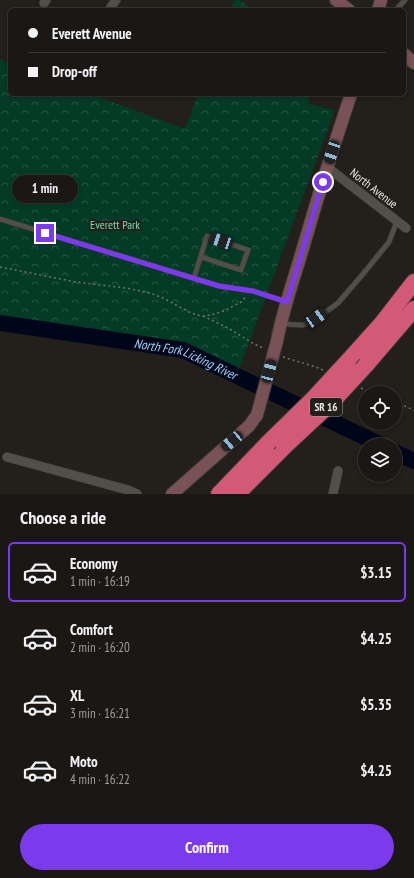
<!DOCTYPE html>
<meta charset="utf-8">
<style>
body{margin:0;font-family:"PT Sans Narrow",sans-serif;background:#23201d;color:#f1f3f6;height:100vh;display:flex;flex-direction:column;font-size:15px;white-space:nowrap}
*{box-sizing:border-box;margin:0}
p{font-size:13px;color:#9f9fa0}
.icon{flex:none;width:22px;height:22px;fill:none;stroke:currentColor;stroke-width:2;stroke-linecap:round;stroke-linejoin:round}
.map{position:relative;height:494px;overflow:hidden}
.panel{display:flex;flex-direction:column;background:#1a1714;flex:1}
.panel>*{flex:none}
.guide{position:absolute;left:8px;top:8px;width:398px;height:88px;border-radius:6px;box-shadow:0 2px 6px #0003,0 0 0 1px #383634;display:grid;align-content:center;height:88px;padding:0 20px;background:#1a1714}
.buttons{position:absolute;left:358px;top:386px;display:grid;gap:8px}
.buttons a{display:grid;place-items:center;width:44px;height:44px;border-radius:50%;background:#1a1714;box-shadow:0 2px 6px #0003,0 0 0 1px #383634;font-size:20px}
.end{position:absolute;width:18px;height:18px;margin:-9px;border:5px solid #7c3aed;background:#fff;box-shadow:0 0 0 2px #fff}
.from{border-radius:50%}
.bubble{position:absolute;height:28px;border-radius:14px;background:#1a1714;box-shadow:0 2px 6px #0003,0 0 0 1px #383634;font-size:13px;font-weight:600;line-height:28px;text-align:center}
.car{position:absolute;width:12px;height:24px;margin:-12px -6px;border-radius:5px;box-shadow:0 0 3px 1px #0007;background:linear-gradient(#222 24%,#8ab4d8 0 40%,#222 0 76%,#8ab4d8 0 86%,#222 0)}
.guide b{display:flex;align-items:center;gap:14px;height:38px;font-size:15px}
.guide b+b{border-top:1px solid #383634}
.guide i{width:10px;height:10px;background:#f1f3f6}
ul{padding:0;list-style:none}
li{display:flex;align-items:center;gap:12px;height:60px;margin:0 8px 6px;padding:0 12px;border:2px solid transparent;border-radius:6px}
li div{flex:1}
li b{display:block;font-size:15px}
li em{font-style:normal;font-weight:600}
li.active{border-color:#7c3aed}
li>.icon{width:36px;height:36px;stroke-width:1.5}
h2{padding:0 20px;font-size:18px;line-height:48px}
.button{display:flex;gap:8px;margin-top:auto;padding:8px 20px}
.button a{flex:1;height:46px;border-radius:24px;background:#7c3aed;color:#fff;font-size:16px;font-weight:600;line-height:46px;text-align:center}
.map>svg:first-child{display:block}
.park{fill:url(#park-crowns)}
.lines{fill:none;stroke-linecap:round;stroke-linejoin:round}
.river{stroke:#00061a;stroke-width:16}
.lane-casing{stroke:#3d3a36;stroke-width:6}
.street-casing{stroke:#3d3a36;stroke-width:10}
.secondary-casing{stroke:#3d3a36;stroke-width:14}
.highway-casing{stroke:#3d3a36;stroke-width:18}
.path{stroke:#76726e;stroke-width:1.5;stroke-dasharray:2 3;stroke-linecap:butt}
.lane{stroke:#524e48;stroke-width:4.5}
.street{stroke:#524e48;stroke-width:9}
.secondary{stroke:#795256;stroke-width:12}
.highway{stroke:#d35a76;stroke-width:16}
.secondary-bridge-casing{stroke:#3d3a36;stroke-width:14;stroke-linecap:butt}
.highway-bridge-casing{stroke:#3d3a36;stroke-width:18;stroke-linecap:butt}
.secondary-bridge{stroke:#795256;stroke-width:12}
.highway-bridge{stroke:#d35a76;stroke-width:16}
.route{stroke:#7c3aed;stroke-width:5}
.labels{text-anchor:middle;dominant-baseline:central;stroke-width:4;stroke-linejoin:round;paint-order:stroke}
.shield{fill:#231f1a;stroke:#aeaaa6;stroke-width:1}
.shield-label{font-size:11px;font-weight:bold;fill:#e9e6e2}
.street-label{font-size:12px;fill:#e9e6e2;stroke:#231f1a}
.park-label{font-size:12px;fill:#70dcab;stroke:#231f1a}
.water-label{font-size:13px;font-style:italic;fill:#a4d1f9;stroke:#231f1a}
</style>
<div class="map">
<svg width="414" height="494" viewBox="0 0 414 494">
<defs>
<pattern id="park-crowns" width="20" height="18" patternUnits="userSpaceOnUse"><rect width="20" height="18" fill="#033b27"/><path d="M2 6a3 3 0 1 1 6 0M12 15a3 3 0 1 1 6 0" fill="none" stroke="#285746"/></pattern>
</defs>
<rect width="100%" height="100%" fill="#231f1a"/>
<path class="park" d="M234,0H240L253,10H231Z
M0,59L10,64V94H91L185,129L198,94H308L309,104L335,110L237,375L183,350L0,323Z"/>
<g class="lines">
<g class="river">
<path id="s1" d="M0,323L183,350L381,445"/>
<path d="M395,452L414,461"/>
</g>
<defs>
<path id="lane" d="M396,10L405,0
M0,219L219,286L253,291L287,302
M194,278L207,236L248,250L241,270L201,257
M282,324L303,325L316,319L338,303L363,274L389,242L397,221"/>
<path id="street" d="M44,3L46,0
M109,10L116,0
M327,167L406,228
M7,457L128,490L137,494
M333,494L338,471"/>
<path id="secondary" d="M336,0L349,10
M378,10L381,0
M404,54L414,63
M277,341C283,309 294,279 303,248C318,196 334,145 351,94
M172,494L249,426L257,415"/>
<path id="highway" d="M348,361L383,322L414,282
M366,365L414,309
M219,494L268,443
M237,494L284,447"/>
</defs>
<use href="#lane" class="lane-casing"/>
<use href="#street" class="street-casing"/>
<use href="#secondary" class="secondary-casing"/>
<use href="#highway" class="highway-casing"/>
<path class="path" d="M0,267L76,282L126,288L150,293L163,298L189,312L197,315L203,316L211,315L224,311L241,302L246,297
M203,316L228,328L254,344L263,348
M283,357L316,367L323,370
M361,388L372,393
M395,402L414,410"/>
<use href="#lane" class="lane"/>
<use href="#street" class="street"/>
<use href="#secondary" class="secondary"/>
<use href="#highway" class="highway"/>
<defs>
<path id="secondary-bridge" d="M257,415L277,341"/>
<path id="highway-bridge" d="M268,443L313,399L348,361
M284,447L330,404L366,365"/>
</defs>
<use href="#secondary-bridge" class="secondary-bridge-casing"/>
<use href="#highway-bridge" class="highway-bridge-casing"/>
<use href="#secondary-bridge" class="secondary-bridge"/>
<use href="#highway-bridge" class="highway-bridge"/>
</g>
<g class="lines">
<path class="route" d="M45,233L219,286L253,291L287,302L323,182"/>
</g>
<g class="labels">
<rect class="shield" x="310" y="398" width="32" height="18" rx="3"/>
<g class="shield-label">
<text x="326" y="407">SR 16</text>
</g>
<g class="street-label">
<text transform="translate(374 188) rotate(38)">North Avenue</text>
</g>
<g class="park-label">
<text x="115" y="224">Everett Park</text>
</g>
<g class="water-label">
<text stroke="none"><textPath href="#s1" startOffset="190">North Fork Licking River</textPath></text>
</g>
</g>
</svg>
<div class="buttons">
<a><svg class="icon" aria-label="locate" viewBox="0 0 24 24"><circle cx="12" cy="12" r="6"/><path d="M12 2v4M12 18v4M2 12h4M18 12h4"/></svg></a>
<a><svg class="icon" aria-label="layers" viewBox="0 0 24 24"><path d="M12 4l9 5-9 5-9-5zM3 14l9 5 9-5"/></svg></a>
</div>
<i class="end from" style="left:323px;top:182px"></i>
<i class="end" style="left:45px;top:233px"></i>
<div class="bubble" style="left:12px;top:175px;width:66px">1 min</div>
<i class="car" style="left:332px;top:152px;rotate:198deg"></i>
<i class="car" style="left:221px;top:241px;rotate:289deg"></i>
<i class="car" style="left:316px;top:318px;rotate:55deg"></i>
<i class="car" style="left:269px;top:371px;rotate:15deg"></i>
<i class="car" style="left:232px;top:441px;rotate:230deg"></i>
<div class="guide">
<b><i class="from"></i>Everett Avenue</b>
<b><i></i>Drop-off</b>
</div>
</div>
<section class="panel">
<h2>Choose a ride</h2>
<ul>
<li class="active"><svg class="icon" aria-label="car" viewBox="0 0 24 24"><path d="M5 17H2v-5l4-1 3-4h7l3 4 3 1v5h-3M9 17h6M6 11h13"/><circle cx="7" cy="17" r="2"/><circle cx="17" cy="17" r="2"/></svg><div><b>Economy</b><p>1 min · 16:19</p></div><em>$3.15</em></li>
<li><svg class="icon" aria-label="car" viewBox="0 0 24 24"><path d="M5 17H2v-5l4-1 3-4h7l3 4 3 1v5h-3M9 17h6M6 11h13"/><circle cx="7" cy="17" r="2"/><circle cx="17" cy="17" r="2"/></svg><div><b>Comfort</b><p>2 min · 16:20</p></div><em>$4.25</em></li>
<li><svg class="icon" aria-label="car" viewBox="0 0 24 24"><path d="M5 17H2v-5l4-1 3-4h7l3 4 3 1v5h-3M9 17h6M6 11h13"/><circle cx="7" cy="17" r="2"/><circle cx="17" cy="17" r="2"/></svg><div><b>XL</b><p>3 min · 16:21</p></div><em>$5.35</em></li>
<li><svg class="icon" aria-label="car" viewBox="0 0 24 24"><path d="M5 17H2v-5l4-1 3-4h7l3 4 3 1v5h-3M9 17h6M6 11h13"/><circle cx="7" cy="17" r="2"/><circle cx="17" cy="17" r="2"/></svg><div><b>Moto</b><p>4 min · 16:22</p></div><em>$4.25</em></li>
</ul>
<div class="button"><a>Confirm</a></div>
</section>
